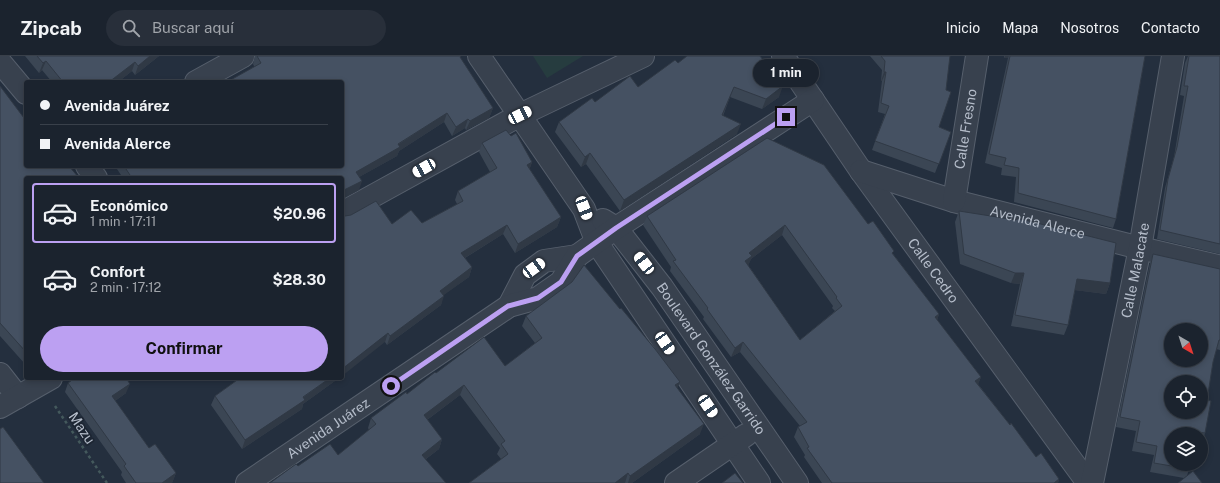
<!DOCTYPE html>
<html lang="es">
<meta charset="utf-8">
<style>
body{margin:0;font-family:"Public Sans",sans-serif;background:#282f3a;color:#f1f3f6;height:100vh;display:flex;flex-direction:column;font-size:15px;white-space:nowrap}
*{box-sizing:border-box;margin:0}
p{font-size:13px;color:#a0a4aa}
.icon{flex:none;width:22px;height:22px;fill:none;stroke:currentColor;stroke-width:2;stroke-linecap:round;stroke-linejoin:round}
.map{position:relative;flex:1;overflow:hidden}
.panel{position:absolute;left:24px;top:120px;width:320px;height:204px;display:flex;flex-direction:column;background:#1b232e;border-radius:4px;box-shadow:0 2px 6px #0003,0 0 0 1px #39404a}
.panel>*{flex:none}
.guide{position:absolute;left:24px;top:24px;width:320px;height:88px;border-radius:4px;box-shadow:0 2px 6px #0003,0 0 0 1px #39404a;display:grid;align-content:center;height:88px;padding:0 16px;background:#1b232e}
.needle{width:26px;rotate:141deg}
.buttons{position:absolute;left:1164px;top:267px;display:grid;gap:8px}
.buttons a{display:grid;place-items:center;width:44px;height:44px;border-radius:50%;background:#1b232e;box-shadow:0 2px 6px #0003,0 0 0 1px #39404a;font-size:20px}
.end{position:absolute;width:18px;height:18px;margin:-9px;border:5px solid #bca0f2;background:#111;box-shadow:0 0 0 2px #111}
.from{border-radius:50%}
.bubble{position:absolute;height:28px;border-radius:14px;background:#1b232e;box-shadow:0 2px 6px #0003,0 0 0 1px #39404a;font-size:13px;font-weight:700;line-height:28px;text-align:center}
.car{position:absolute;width:12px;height:24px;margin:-12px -6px;border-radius:5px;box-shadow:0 0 3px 1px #0007;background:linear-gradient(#fff 24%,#345 0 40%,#fff 0 76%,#345 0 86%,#fff 0)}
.guide b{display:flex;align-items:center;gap:14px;height:38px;font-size:15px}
.guide b+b{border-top:1px solid #39404a}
.guide i{width:10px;height:10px;background:#f1f3f6}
ul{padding:7px 0 0;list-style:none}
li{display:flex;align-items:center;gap:12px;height:60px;margin:0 8px 6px;padding:0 8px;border:2px solid transparent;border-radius:4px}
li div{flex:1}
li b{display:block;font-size:15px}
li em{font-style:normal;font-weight:700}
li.on{border-color:#bca0f2}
li>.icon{width:36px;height:36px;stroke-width:1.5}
.primary-button{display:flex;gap:8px;margin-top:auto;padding:8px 16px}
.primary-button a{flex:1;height:46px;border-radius:24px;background:#bca0f2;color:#111;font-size:16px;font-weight:700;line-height:46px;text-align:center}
header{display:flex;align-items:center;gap:24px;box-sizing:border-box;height:56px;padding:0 20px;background:#1b232e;border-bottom:1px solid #39404a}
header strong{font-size:19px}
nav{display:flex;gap:22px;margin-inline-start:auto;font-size:14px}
.search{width:280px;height:36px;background:#282f3a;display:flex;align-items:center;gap:10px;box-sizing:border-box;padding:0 14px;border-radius:22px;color:#a0a4aa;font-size:15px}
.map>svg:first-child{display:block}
.pitch{fill:#263c3f}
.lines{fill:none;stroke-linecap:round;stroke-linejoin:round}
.minor-casing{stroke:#565f6c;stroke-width:24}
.path{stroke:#44595c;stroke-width:2.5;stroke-dasharray:3 3;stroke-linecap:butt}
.minor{stroke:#38414e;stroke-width:22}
.wall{fill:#3b4654;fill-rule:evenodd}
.shaded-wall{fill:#303945}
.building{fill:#455162;stroke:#303945;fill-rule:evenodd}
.route{stroke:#bca0f2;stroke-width:5}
.labels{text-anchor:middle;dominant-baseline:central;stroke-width:3.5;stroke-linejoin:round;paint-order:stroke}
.street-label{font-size:14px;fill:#b4bcc9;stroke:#1d2633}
</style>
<header>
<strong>Zipcab</strong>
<div class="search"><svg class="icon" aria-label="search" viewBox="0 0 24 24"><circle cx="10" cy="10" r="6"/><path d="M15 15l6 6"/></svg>Buscar aquí</div>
<nav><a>Inicio</a><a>Mapa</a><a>Nosotros</a><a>Contacto</a></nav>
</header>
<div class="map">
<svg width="1220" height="427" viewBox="0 0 1220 427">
<rect width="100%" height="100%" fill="#242f3e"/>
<path class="pitch" d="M533,0H583L547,22Z"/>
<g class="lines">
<defs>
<g id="minor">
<path d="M479,0L584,153L597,187L759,427"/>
<path id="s1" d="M783,0L861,115L1088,427"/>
<path d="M0,6L26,37"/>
<path d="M196,26L243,0"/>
<path d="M87,110L96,122"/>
<path id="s2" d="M861,115L954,145L1140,192L1218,210"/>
<path id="s3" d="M954,145L977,0"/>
<path d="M342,157L520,59L643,0"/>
<path id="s4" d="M603,164L616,172L662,231L797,427"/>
<path d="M509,250L525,219L544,205L577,200"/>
<path d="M0,318L18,341"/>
<path d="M0,351L51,322"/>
<path id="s5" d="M247,427L509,250L538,242L561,226L577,200L616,172L813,44"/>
<path d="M676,427L746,379"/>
<path id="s6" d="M1092,427L1140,192L1173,0"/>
</g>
</defs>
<use href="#minor" class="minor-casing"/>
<path class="path" d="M55,350L107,427"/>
<use href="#minor" class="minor"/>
</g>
<path class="wall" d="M25,0H159L135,19L132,15L118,26H52L42,14L39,17Z
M255,0H460V2L493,52L489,62L466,74L465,72L452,80L444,66L399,95L397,100L359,121V134L342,143V122H123L115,110H342L254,10L253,8Z
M870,0H950L939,71L951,76L935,117L872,94L885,58L878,56L882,25H881L882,14Z
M1004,0H1145L1116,163L1113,172L1014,146L1016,121L1001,119L1002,112L985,107L1008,2H1004Z
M1188,0H1220V198L1157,183L1165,132L1174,101L1184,40L1180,39L1185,7Z
M678,7L779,41L762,53L730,41L723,60L737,78L620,155L586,108L581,111L555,76L559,66L595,46L638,31Z
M0,30L26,122V307L25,308L0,280Z
M511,80L532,106L529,114L561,161L557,171L515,197L503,178L465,202L472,211L469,221L443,239L441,249L387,289L385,286L392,168L422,167L457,148L455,144L458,135L490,116L479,96L482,87Z
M959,155L1110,227L1106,238L1075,234L1068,269L1064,279L1011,270L1020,228L1011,227L960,208L955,166Z
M647,160L868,168L893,198L939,258L937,264L981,321L978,328L1010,369L1036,401L1059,423L1058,427H822L804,401L805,399L794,381L798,371L800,370L740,296L731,301L703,263L704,261L670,215L671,211L643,169ZM782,179L833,250L832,252L835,255L800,284L748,209L751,203Z
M1153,198L1220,213V294L1216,293L1213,306L1207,344L1205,377L1202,387L1201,386V378H1171L1189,413L1187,420L1184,422L1150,416L1154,399L1132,395L1136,375L1116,371L1150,207Z
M620,253L680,326L677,332L700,378L632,427H469L501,403L497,398L500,392L460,339L427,364L442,383L439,393L426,403L298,410L338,399L369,374L368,372L371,362L407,338L436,317L505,310L535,287L522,270L526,260Z
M238,322H339L303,348L302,353L242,393L211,349L215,340L237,324Z
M68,327L126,337L115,345L149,392L176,417L172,427H126L121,419L122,416L65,336Z"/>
<path class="shaded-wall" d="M150,0H159L135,19L138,10Z
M1005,0H1009L1008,2H1004Z
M46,5L42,14L39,17L43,7Z
M135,6L132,15L118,26H109Z
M884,16H886L882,25H881Z
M783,30L779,41L762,53L766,43Z
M734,31L730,41L718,70L722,59Z
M493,52L489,62L466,74L470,65Z
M447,57L444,66L399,95L397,100L352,125L356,116Z
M468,63L465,72L452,80L456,71Z
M741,68L737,78L620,155L624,144Z
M590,97L586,108L581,111L585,101Z
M532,106L529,115L527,109Z
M362,125L359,134L342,143V135Z
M561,161L557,171L515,197L518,188Z
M507,169L503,178L458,206L461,197Z
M785,169L782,179L751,203L748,210L745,205L749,197Z
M472,211L469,221L437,244L440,235Z
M1015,217H1024L1020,228L1011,227Z
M1077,223L1110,227L1106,238L1074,234Z
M444,240L441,249L387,289L390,280Z
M939,258L936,268L935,261Z
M388,277L385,286L342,320V313Z
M743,286L740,296L731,301L735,292Z
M981,321L977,331L975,325Z
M330,322H339L303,348L302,353L242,393L245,384Z
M680,326L676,335L675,329Z
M130,328L126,337L108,350L112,340Z
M464,329L460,339L420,369L424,359Z
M704,368L700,378L632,427H628L630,420Z
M442,383L439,393L419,408L422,399Z
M176,417L172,427H162Z
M628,417L625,427H615Z
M1059,423L1058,427H1054Z"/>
<path class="building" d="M37,0H150L138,10L135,6L109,26H63L46,5L43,7Z
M257,0H460L461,1H460L493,52L470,65L468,63L456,71L447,57L398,88L400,91L356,116L362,125L342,135V122H132L124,110H342V26H227L261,7Z
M687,0H760L783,30L766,43L734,31L722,59L741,68L624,144L590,97L585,101L559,66L592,42L595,46L630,20L638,31L675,4L678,7Z
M881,0H950L946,34L951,36L939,71L951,76L939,108L875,85L889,50L881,47L886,16H884L885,5Z
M1010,0H1145L1116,163L1018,137L1019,112L1004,109L1006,102L989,98Z
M1189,0H1220V188L1160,174L1168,123L1177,91L1188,30H1184Z
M0,30L24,62L26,60V110H69L79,122H26V296L0,267Z
M506,74L511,80L516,77L532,106L527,109L561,161L518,188L507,169L461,197L472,211L440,235L444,240L390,280L388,277L342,313V159L345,160L351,159L376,145L392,168L411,154L422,167L463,145L458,135L497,112L482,87Z
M767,82L824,109L868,168L873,165L894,195L892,197L939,258L935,261L981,321L975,325L1010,369L1011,367L1036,401L1041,397L1059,423L1054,427H832L807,392L809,391L798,371L807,366L743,286L735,292L707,253L708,252L673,205L676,204L647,160ZM785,169L837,241L836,242L842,250L800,284L745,205L752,200L749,197Z
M959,155L1016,164V163H1021L1116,187L1110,227L1077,223L1068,269L1015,259L1024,217H1015L964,198Z
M1153,198L1220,213V284H1219L1213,306L1207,344L1211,345L1205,377L1197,376V378H1171V408H1190L1189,413L1154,407L1157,390L1136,386L1140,365L1120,361ZM1171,274H1201V304H1171ZM1171,326H1201V356H1171Z
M584,209L620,253L621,252L655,293L680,326L675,329L704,368L630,420L628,417L615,427H469L508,398L501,388L505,385L464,329L424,359L442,383L422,399L446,427H270L296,408L298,410L330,388L338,399L376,368L371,362L406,336L407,338L435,316L436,317L484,281L505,310L542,282L526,260L572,226Z
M75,322H126L130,328L112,340L149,392L155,388L176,417L162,427H136L124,410L126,408L68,327Z
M240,322H330L303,341L305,344L245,384L215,340Z
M3,371L44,427H0V373Z
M1193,415L1202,427H1178Z
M735,417L743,427H722Z"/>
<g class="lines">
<path class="route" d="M391,330L508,250L538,242L561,226L577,200L616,172L786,61"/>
</g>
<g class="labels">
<g class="street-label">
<text stroke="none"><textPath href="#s3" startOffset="73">Calle Fresno</textPath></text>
<text stroke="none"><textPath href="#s2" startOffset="184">Avenida Alerce</textPath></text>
<text stroke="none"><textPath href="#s6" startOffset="217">Calle Malacate</textPath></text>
<text stroke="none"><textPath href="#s1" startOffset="262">Calle Cedro</textPath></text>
<text stroke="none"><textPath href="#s4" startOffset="177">Boulevard González Garrido</textPath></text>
<text transform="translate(82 372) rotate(56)">Mazu</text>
<text stroke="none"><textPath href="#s5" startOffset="98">Avenida Juárez</textPath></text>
</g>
</g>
</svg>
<div class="buttons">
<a><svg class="needle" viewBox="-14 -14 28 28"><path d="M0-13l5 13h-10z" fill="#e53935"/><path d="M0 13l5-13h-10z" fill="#a0a4aa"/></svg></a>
<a><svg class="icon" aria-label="locate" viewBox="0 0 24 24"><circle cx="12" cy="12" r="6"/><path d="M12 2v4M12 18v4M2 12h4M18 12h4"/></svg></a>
<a><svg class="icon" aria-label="layers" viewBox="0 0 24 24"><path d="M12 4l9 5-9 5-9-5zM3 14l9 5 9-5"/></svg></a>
</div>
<i class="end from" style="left:391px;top:330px"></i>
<i class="end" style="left:786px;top:61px"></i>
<div class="bubble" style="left:753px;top:3px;width:66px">1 min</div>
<i class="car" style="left:520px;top:59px;rotate:64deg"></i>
<i class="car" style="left:424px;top:112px;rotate:241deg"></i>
<i class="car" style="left:584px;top:152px;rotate:159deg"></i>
<i class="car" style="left:644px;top:207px;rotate:322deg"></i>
<i class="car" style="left:534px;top:212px;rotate:54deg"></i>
<i class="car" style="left:665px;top:287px;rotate:146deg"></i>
<i class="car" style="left:708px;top:350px;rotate:146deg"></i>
<div class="guide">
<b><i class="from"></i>Avenida Juárez</b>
<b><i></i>Avenida Alerce</b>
</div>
<section class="panel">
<ul>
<li class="on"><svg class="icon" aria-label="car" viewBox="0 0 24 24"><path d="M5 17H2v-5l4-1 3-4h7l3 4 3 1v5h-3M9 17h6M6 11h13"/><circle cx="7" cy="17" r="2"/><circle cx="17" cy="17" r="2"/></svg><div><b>Económico</b><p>1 min · 17:11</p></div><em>$20.96</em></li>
<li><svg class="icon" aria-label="car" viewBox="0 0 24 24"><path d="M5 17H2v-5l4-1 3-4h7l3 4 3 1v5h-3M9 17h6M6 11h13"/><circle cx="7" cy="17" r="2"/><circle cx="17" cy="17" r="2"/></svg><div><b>Confort</b><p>2 min · 17:12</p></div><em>$28.30</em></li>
</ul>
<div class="primary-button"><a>Confirmar</a></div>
</section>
</div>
